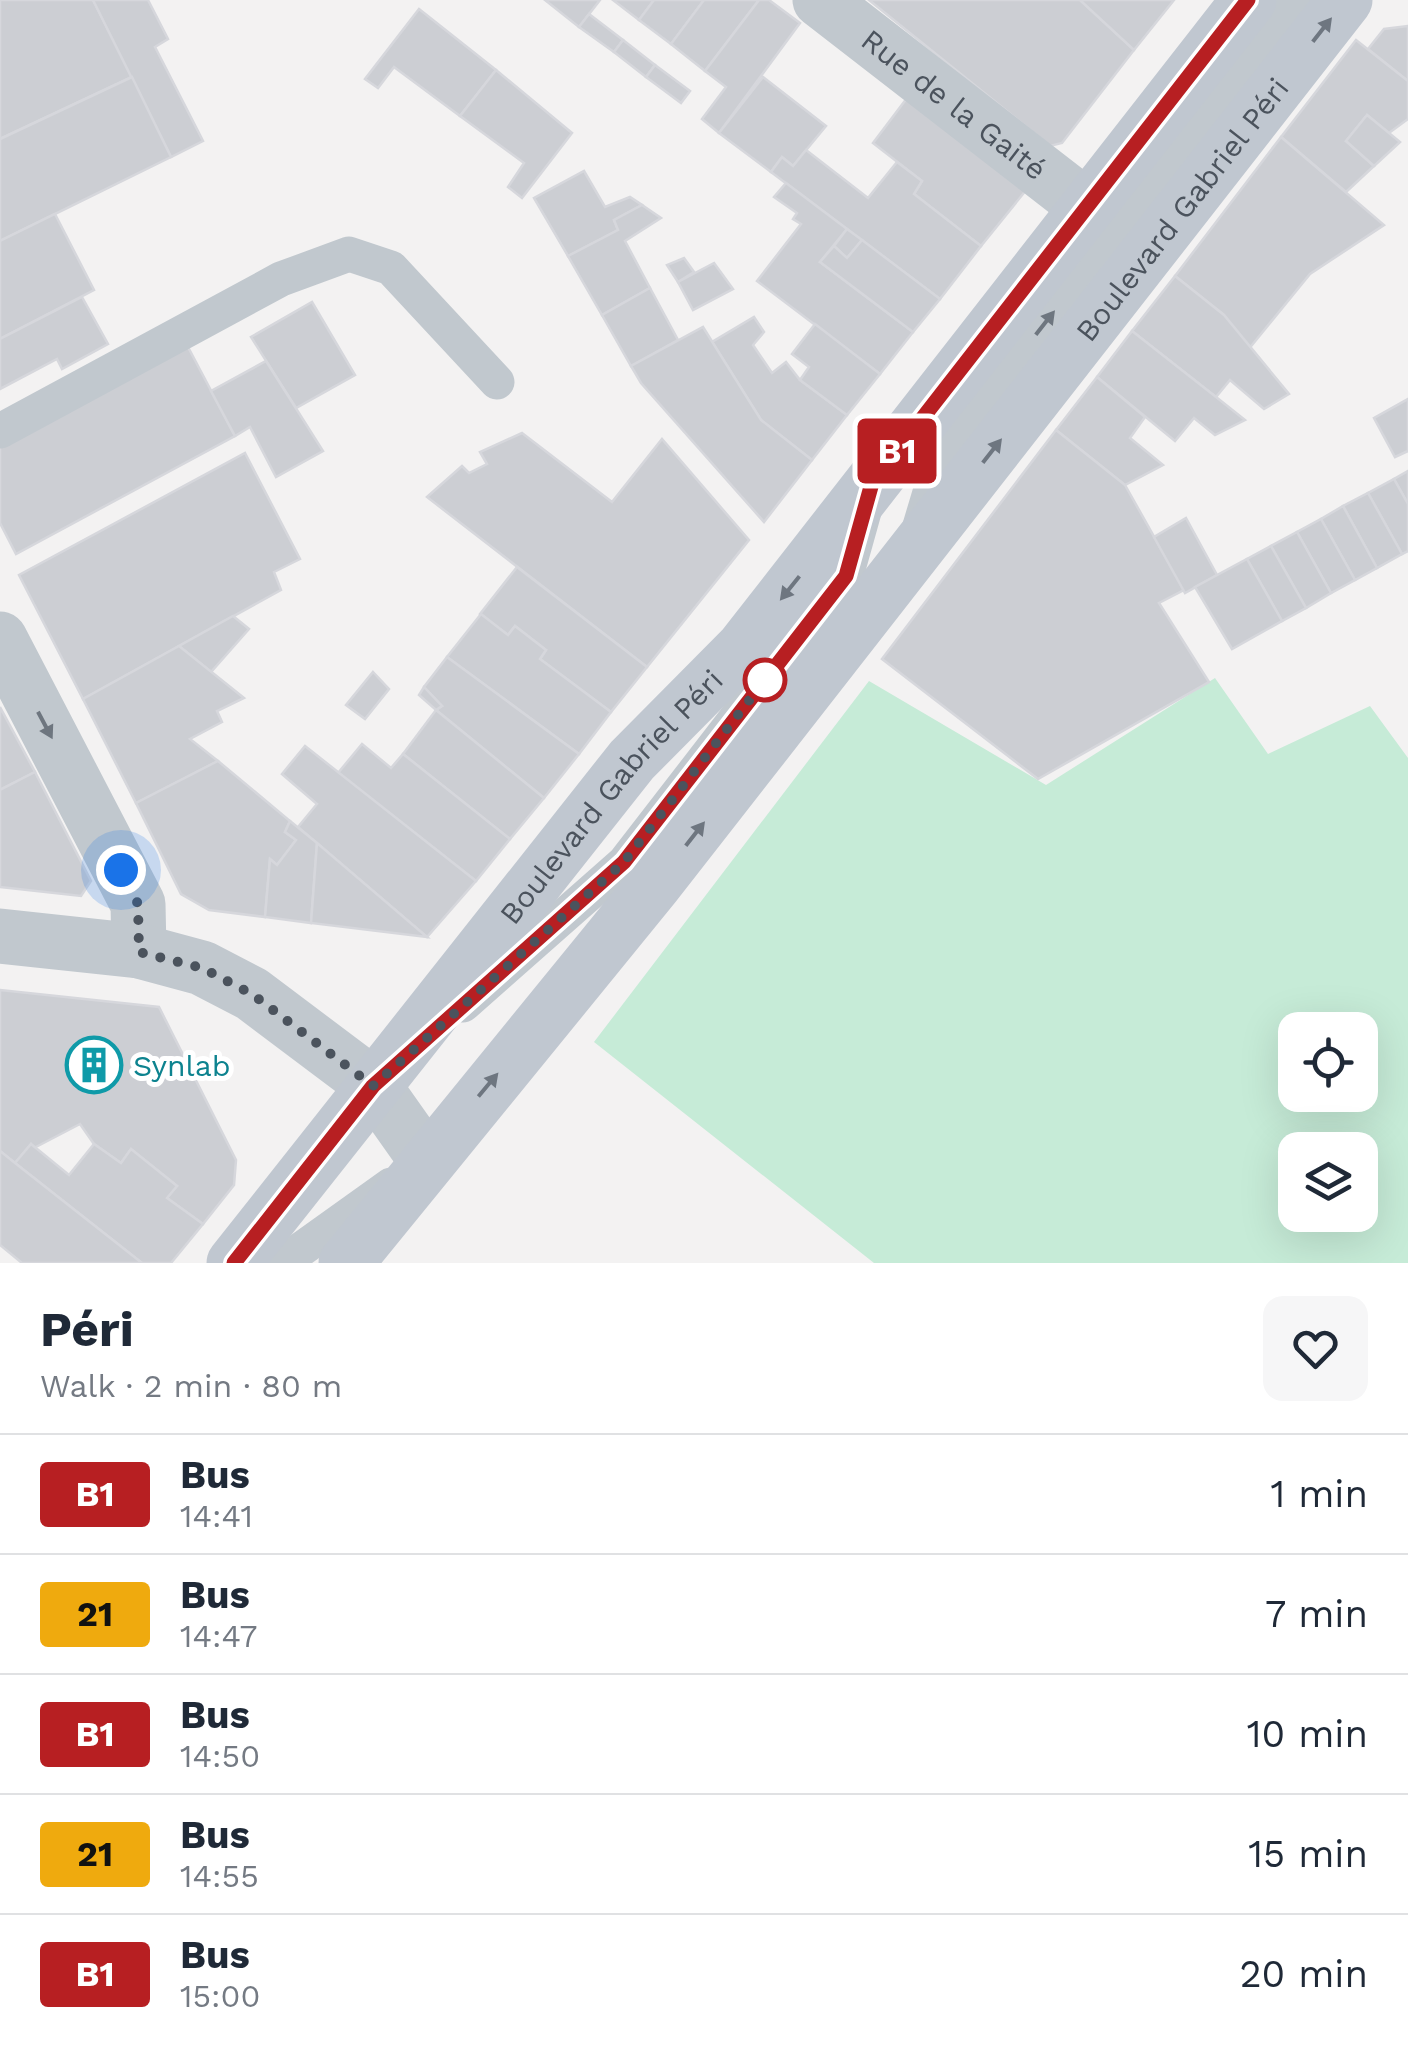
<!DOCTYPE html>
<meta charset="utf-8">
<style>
:root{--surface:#fff;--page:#f6f6f7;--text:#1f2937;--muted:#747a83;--line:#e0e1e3}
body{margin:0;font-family:"Work Sans",sans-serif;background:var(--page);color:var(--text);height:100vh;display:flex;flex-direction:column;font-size:38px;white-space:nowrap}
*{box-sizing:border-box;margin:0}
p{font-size:32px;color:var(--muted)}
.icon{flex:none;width:55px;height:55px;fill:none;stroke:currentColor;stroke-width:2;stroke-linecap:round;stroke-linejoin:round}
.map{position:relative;height:1263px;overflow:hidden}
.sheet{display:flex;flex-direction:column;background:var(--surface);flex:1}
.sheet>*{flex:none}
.badge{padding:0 20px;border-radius:8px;font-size:35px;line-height:65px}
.buttons{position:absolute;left:1278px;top:1012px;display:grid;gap:20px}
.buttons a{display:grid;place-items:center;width:100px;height:100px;border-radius:20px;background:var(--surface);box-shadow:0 10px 40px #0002;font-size:50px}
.you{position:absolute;width:50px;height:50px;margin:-25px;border:8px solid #fff;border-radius:50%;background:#1a73e8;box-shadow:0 0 0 15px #1a73e833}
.map>.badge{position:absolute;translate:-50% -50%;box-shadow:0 0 0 5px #fff}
.round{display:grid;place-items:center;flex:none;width:105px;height:105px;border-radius:20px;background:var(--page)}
.headline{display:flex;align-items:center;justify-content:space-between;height:170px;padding:0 40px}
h1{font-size:48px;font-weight:700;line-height:75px}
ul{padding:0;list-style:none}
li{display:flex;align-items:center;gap:30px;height:120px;padding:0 40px;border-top:2px solid var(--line)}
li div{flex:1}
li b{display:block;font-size:38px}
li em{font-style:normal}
li .badge{min-width:110px;font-weight:700;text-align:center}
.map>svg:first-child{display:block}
</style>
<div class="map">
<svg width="1408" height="1263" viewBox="0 0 1408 1263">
<rect width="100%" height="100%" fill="#f3f2f2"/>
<path fill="#c6ebd7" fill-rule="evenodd" d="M1215,678L1268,754L1370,706L1408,758V1263H874L594,1042L869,681L1046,785ZM1295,1030H1360V1095H1295ZM1295,1150H1360V1215H1295Z"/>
<g fill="#ccced3" stroke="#d6d7dc" stroke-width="2.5">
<path d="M0,0H93L132,77L0,139Z"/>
<path d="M93,0H148L168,39L155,47L203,141L171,157Z"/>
<path d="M545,0H600L579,27Z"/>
<path d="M613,0H654L639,20Z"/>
<path d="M654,0H704L671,44L639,20Z"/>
<path d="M704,0H759L705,71L671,44Z"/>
<path d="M759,0H769L800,23L719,133L702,119L726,87L705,71Z"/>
<path d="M869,0H1080L1134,50L1062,143L1050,146Z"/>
<path d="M1080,0H1174L1134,50Z"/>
<path d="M419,9L496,70L460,116L394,67L378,88L365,79Z"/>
<path d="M589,14L623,40L614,52L579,27Z"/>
<path d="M1408,26V81L1368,49L1384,29Z"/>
<path d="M623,40L655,65L646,77L614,52Z"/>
<path d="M1356,40L1408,81V119L1389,133L1367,115L1346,141L1374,166L1346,192L1281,137Z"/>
<path d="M655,65L690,91L681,103L646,77Z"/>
<path d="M496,70L572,133L522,198L508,187L524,163L460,116Z"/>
<path d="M132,77L171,157L0,241V139Z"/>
<path d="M763,77L826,126L793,166L782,157L771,172L719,133Z"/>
<path d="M907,98L1027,189L981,246L914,194L922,181L873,143Z"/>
<path d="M1367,115L1400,142L1374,166L1346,141Z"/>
<path d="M1281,137L1384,225L1310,274L1248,350L1224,315L1175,276Z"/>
<path d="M806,150L868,198L897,162L922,181L914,194L981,246L940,299L771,172L782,157L793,166Z"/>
<path d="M584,171L605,207L630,197L642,205L614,220L618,230L568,256L534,198Z"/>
<path d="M786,183L847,229L820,262L913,332L880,374L757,281L801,224L793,219L797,213L774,197Z"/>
<path d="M642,205L661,218L625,241L650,288L602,315L568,256L618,230L614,220Z"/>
<path d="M55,214L94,290L0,339V241Z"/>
<path d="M847,229L862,240L847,258L834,246Z"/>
<path d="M862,240L940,299L913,332L820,262L834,246L847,258Z"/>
<path d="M684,258L694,272L678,282L667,265Z"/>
<path d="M714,263L733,289L693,310L678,282Z"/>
<path d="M1175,276L1224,315L1289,394L1264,409L1230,380L1216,397L1132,331Z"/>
<path d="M650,288L678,340L631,366L602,315Z"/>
<path d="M82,297L108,344L62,369L57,359L0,389V339Z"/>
<path d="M312,302L355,375L296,408L251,337Z"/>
<path d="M754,317L764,332L753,345L772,373L786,362L800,380L847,415L812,460L761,420L712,342Z"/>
<path d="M815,324L880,374L847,415L800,380L809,367L792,354Z"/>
<path d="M703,327L761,420L812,460L764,522L641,383L631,366Z"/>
<path d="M1132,331L1216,397L1245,420L1215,435L1194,418L1175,441L1097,377Z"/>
<path d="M188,347L235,436L16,554L0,523V447Z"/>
<path d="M266,361L323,451L276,477L250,427L235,436L211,391Z"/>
<path d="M1097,377L1145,417L1130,438L1163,465L1125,485L1056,430Z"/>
<path d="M1408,399V451L1395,457L1374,418Z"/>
<path d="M1056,430L1125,485L1184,590L1159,603L1209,682L1038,779L882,659Z"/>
<path d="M522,433L612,502L662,439L749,540L647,667L427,497L462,466L469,473L487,464L480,452Z"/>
<path d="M245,453L300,559L274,572L281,590L83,699L19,575Z"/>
<path d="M1408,471V504L1394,479Z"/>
<path d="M1394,479L1408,504V551L1402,554L1368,493Z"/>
<path d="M1368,493L1402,554L1377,568L1343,506Z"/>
<path d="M1343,506L1377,568L1355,580L1321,519Z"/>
<path d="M1186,518L1217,575L1185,593L1154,537Z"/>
<path d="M1321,519L1355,580L1331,593L1297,532Z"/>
<path d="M1297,532L1331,593L1306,608L1271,546Z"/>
<path d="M1271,546L1306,608L1282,621L1247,559Z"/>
<path d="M1247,559L1282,621L1232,649L1195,587Z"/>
<path d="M517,567L647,667L611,712L540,659L546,650L515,626L508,635L480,614Z"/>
<path d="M481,614L508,635L515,626L546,650L540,659L611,712L579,754L447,657Z"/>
<path d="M233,616L249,629L211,672L179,646Z"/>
<path d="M179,646L244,698L217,711L222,722L190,739L218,761L136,803L83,699Z"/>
<path d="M447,657L579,754L544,798L436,710L442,706L424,687Z"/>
<path d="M373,672L389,689L365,719L346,705Z"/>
<path d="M424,687L442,706L436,710L419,695Z"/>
<path d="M0,707L35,772L0,790Z"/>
<path d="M436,710L544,798L510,839L403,754Z"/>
<path d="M362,744L391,768L403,754L510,839L476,881L338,773Z"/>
<path d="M305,746L476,881L427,937L298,827L317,804L282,774Z"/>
<path d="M218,761L290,821L285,832L296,840L277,865L270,859L265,917L209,910L181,894L136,803Z"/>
<path d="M35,772L91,881L81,896L0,887V790Z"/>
<path d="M290,821L317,843L311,923L265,917L270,859L277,865L296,840L285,832Z"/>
<path d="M317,843L427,937L311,923Z"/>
<path d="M0,990L159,1007L236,1160L234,1185L203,1224L167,1198L177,1186L131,1149L121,1163L94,1144L80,1124L34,1148L31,1144L15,1163L0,1151Z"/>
<path d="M31,1144L69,1175L94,1144L121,1163L131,1149L177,1186L167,1198L203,1224L171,1263H142L15,1163Z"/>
<path d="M0,1151L15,1163L142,1263H22L0,1245Z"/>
</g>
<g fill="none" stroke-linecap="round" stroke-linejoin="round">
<g stroke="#c1c8ce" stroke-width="35">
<path d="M0,431L281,279L349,254L391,268L497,382"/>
<path d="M920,526L940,459L1296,0"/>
<path d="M463,1005L625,862L846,576L865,508"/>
<path d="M282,1263L391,1185"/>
</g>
<g stroke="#c1c8ce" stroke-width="55">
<path id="s1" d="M820,0L1087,207"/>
<path d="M0,639L138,904L139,951"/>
<path d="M0,936L139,951L202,968L252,994L373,1085L426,1160"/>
</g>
<g stroke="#c0c7d0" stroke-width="55">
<path id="s2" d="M234,1263L632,760L744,647L1249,0"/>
<path id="s3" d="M346,1263L654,885L1345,0"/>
</g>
</g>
<defs><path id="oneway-solid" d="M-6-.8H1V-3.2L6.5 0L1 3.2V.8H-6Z" transform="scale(2.5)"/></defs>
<g fill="#6e7680">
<use href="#oneway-solid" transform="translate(1322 30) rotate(-52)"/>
<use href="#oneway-solid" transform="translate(992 451) rotate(-52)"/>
<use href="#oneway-solid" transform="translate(790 588) rotate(129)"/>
<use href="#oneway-solid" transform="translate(695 834) rotate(-52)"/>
<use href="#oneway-solid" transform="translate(488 1085) rotate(-50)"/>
</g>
<g fill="#6e767f">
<use href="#oneway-solid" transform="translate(1045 323) rotate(-52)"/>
<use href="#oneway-solid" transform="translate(45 725) rotate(62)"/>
</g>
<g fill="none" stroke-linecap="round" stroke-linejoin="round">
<g stroke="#fff" stroke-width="22">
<path id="line" d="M234,1263L373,1086L624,862L846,576L872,483L1248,0"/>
</g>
<use href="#line" stroke="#b71f22" stroke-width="15"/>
<path stroke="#4b535d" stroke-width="10" stroke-dasharray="0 18" d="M121,870L138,904L139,952L202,968L252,994L373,1086L624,862L765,680"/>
</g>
<defs>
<g id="building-ring" transform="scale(2.875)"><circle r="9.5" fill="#fff" stroke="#0f9aa8" stroke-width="1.5"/><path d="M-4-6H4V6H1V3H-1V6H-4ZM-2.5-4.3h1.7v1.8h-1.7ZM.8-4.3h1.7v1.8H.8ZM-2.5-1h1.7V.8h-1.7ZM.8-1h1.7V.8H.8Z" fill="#0f9aa8"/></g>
</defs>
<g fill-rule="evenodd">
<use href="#building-ring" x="94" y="1065"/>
</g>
<circle fill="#fff" stroke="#b71f22" stroke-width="5" cx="765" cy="680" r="20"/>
<g text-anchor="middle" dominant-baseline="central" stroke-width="10" stroke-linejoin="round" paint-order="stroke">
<g font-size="30" fill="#4b535d" stroke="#fff">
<text stroke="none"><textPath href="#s1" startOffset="170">Rue de la Gaité</textPath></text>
<text stroke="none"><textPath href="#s3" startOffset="1345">Boulevard Gabriel Péri</textPath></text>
<text stroke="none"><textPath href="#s2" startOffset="600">Boulevard Gabriel Péri</textPath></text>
</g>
<g font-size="30" fill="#0d838f" stroke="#fff" text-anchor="start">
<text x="133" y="1065">Synlab</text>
</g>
</g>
</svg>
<div class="buttons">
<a><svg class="icon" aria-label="locate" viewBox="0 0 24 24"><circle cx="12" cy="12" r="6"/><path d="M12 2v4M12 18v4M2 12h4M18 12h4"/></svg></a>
<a><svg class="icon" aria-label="layers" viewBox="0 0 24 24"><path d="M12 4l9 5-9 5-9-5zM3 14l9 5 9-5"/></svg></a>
</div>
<div class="you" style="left:121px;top:870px"></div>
<b class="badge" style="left:897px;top:451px;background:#b71f22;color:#fff">B1</b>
</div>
<section class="sheet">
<div class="headline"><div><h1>Péri</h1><p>Walk · 2 min · 80 m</p></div><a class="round"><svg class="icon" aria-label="heart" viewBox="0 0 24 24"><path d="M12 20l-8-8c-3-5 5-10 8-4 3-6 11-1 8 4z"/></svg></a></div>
<ul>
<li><span class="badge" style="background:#b71f22;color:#fff">B1</span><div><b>Bus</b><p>14:41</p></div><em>1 min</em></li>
<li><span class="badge" style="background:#efaa0e;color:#111">21</span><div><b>Bus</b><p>14:47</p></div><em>7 min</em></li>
<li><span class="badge" style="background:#b71f22;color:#fff">B1</span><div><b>Bus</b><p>14:50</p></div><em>10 min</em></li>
<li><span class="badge" style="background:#efaa0e;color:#111">21</span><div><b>Bus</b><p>14:55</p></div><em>15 min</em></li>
<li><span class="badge" style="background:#b71f22;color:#fff">B1</span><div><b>Bus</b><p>15:00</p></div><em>20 min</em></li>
</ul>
</section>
